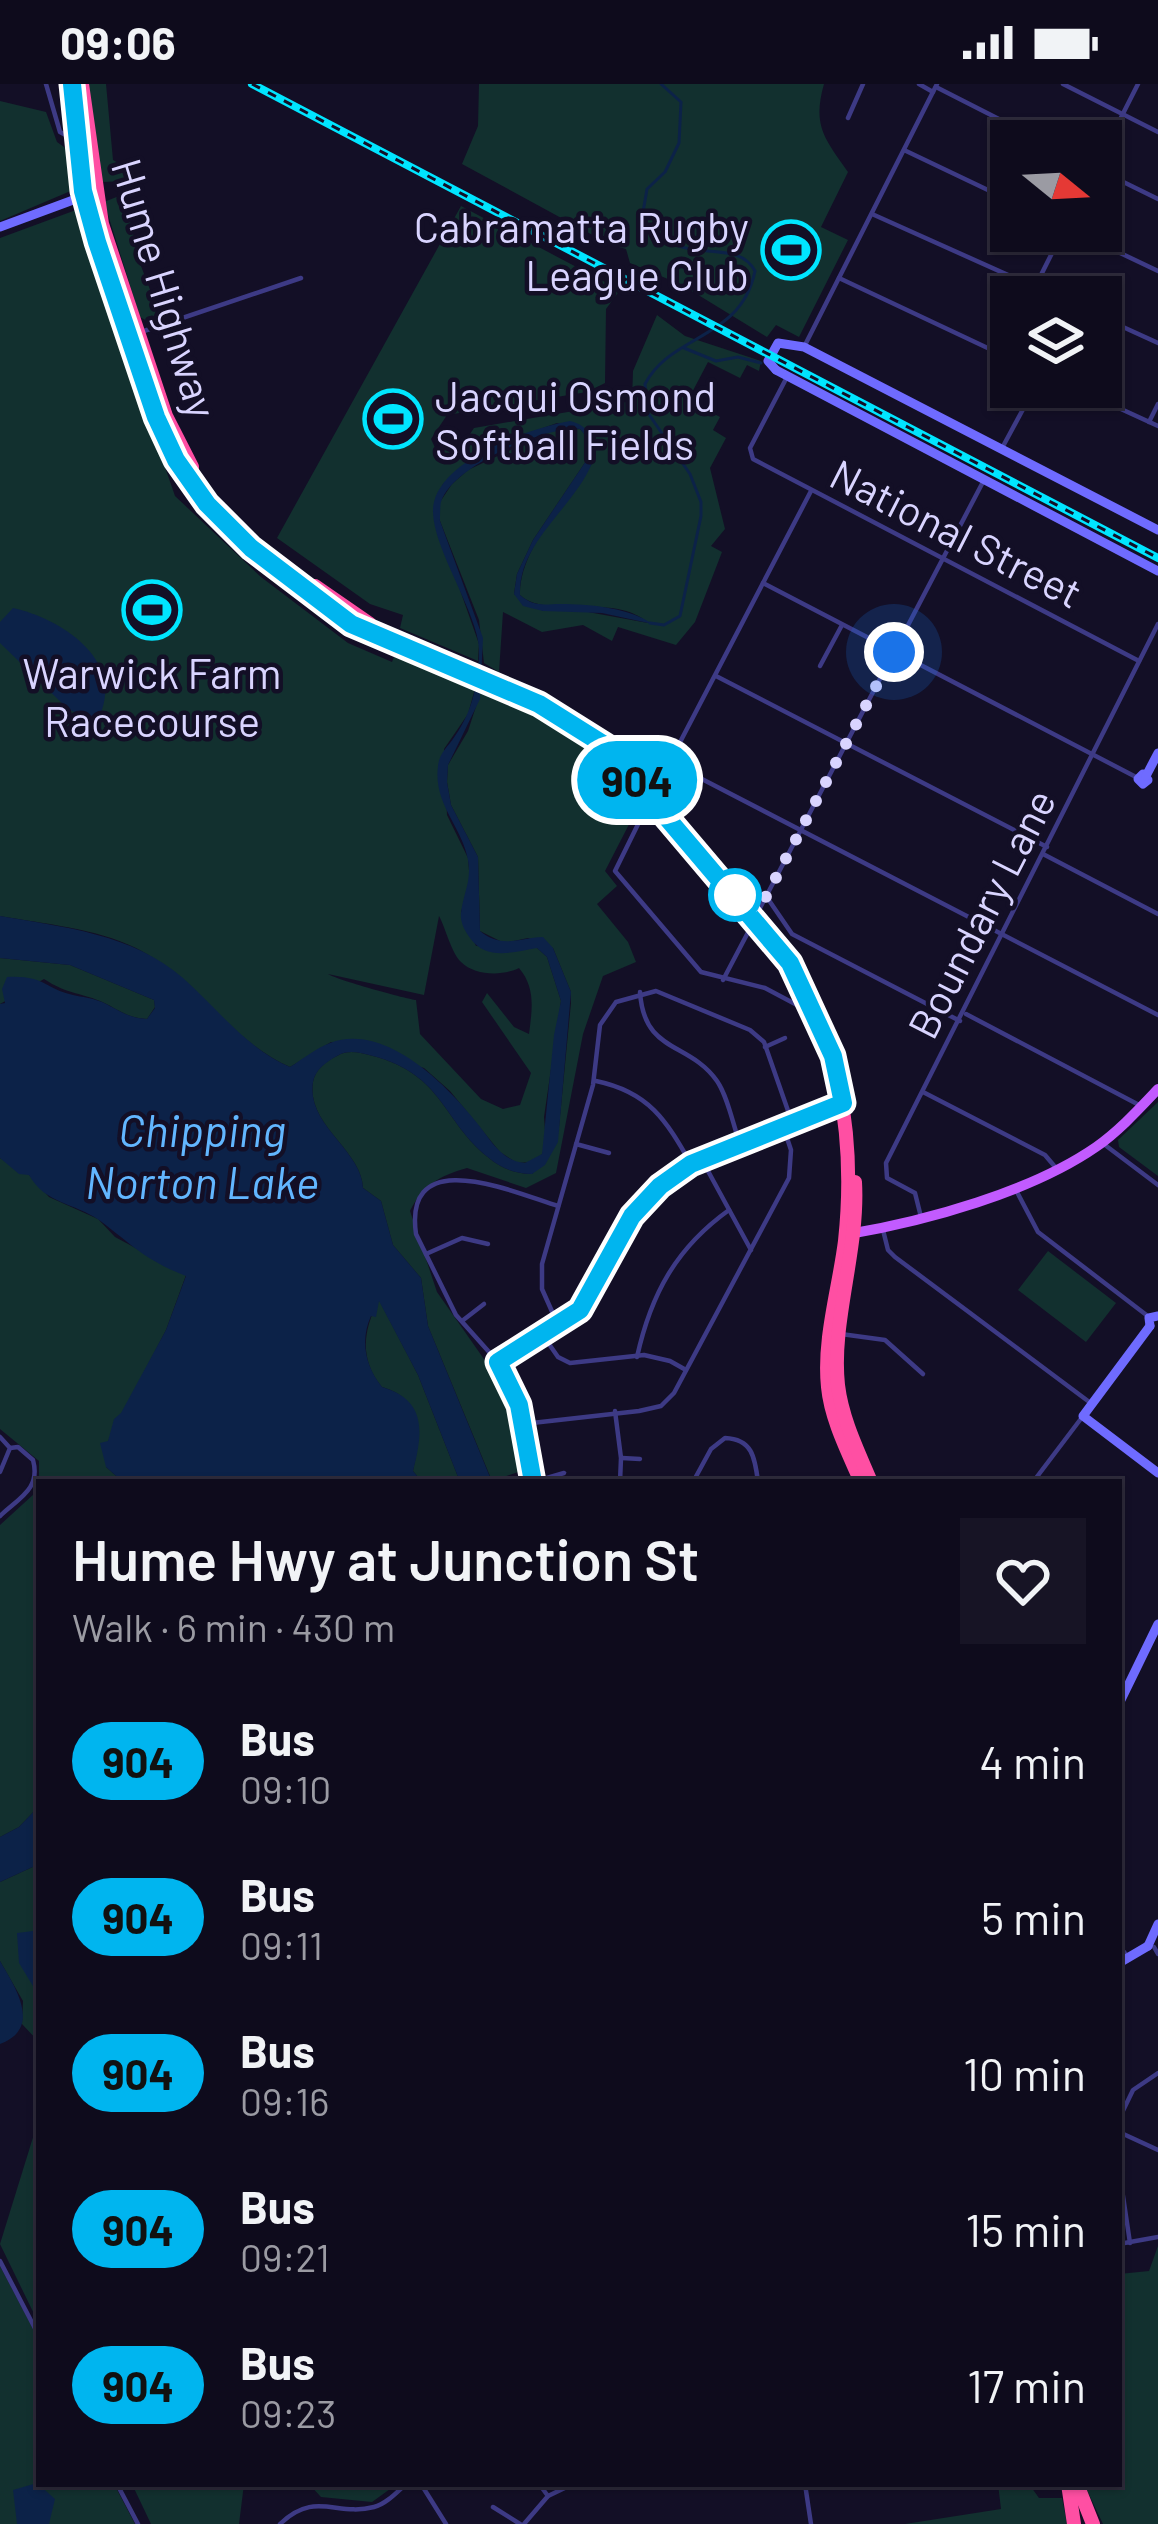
<!DOCTYPE html>
<meta charset="utf-8">
<style>
:root{--surface:#0e0b1c;--page:#171425;--text:#f1f3f6;--muted:#9b9ba3;--line:#2e2b3b}
body{margin:0;font-family:Barlow,sans-serif;background:var(--page);color:var(--text);height:100vh;display:flex;flex-direction:column;font-size:45px;white-space:nowrap}
*{box-sizing:border-box;margin:0}
p{font-size:39px;color:var(--muted)}
.icon{flex:none;width:66px;height:66px;fill:none;stroke:currentColor;stroke-width:2;stroke-linecap:round;stroke-linejoin:round}
.map{position:relative;flex:1;overflow:hidden}
.drawer{position:absolute;left:36px;top:1395px;width:1086px;height:1008px;display:flex;flex-direction:column;background:var(--surface);border-radius:0px;box-shadow:0 3px 9px #0004,0 0 0 3px var(--line)}
.drawer>*{flex:none}
.badge{padding:0 24px;border-radius:39px;font-size:42px;line-height:78px}
.needle{width:78px;rotate:108deg}
.controls{position:absolute;left:990px;top:36px;display:grid;gap:24px}
.controls a{display:grid;place-items:center;width:132px;height:132px;border-radius:0px;background:var(--surface);box-shadow:0 3px 9px #0004,0 0 0 3px var(--line);font-size:60px}
.you{position:absolute;width:60px;height:60px;margin:-30px;border:9px solid #fff;border-radius:50%;background:#1a73e8;box-shadow:0 0 0 18px #1a73e833}
.map>.badge{position:absolute;translate:-50% -50%;box-shadow:0 0 0 6px #fff}
.round{display:grid;place-items:center;flex:none;width:126px;height:126px;border-radius:0px;background:var(--page)}
.summary{display:flex;align-items:center;justify-content:space-between;height:204px;padding:0 36px}
h1{font-size:57px;font-weight:600;line-height:90px}
ul{padding:0;list-style:none}
li{display:flex;align-items:center;gap:36px;height:156px;padding:0 36px}
li div{flex:1}
li b{display:block;font-size:45px}
li em{font-style:normal}
li .badge{min-width:132px;font-weight:700;text-align:center}
.status{display:flex;justify-content:space-between;align-items:center;height:84px;padding:0 60px;background:var(--surface);direction:ltr}
.status svg{height:33px;fill:currentColor}
.map>svg:first-child{display:block}
</style>
<div class="status"><b>09:06</b><svg viewBox="0 0 49 12"><path d="M0 12V9h3v3zM5 12V6h3v6zM10 12V3h3v9zM15 12V0h3v12zM26 1h20v11H26zM47 4h2v5h-2z"/></svg></div>
<div class="map">
<svg width="1158" height="2440" viewBox="0 0 1158 2440">
<rect width="100%" height="100%" fill="#130f26"/>
<g fill="#12302f" fill-rule="evenodd">
<path d="M87,0H106L113,76L130,86L124,97L103,98L99,91Z"/>
<path d="M479,0H824C812,42 825,55 848,88L821,143L848,156L799,253L776,241L767,253L682,201L630,179L626,165L609,160L462,80L478,42Z"/>
<path d="M0,17L46,28L57,58L71,68L75,101L73,106L0,137Z"/>
<path d="M119,112L120,118L125,117L141,182L160,232L147,237L140,233L104,118Z"/>
<path d="M461,122L620,206L606,225L605,299L587,308L447,331L431,355L436,366L460,365L474,344L632,317L633,287L657,231L685,252L761,277L759,287L747,281L740,294L708,278L688,316L720,333L713,346L726,354L710,384L725,445L711,462L722,468L695,538L676,561L618,543L612,557L583,541L542,548L503,528L499,588L484,579L479,536L440,437V418L452,400L468,386L551,347L580,345L588,354V374L533,456L517,490L514,510L543,527L577,526L648,539C615,508 547,536 520,511C519,463 570,414 595,375L590,347L557,339L493,362L443,400L434,432L479,560L478,577L400,544L403,531L370,520L277,454Z"/>
<path d="M76,126L175,412L261,493L348,559L392,578L394,573L476,601L468,630L444,665L447,731L468,774L470,798L461,828L476,862L537,864L547,873L561,917L544,1033L546,1059L542,1070L533,1078L517,1079L500,1068L450,1007L424,984L331,958L290,983C230,957 194,893 136,864C95,844 44,840 0,832V154ZM439,832C446,845 451,868 461,878C475,892 503,892 519,884C536,904 532,926 529,950L514,943L487,909L482,918L531,989L520,1021L503,1025L481,1015L420,950L416,916C410,916 334,895 328,890L424,911Z"/>
<path d="M482,604L550,634L543,635L610,680L640,719L605,787L617,802L597,820L628,858L636,878L603,892L583,950L556,1089L526,1104L467,1084C439,1092 423,1101 410,1127L437,1208L500,1298L513,1336L521,1387L492,1397L428,1242L421,1194L393,1161L381,1117L363,1104C362,1066 306,1041 313,998C315,986 326,977 337,972C349,965 360,969 373,972C444,991 442,1037 489,1074C502,1085 516,1090 532,1090L559,1043L571,919V908L553,864L528,854L504,859L480,847L478,773L451,721L447,698L448,681L468,647Z"/>
<path d="M0,874L70,881L154,916L155,923L147,935C127,934 118,925 100,917C78,908 67,910 44,895L0,920Z"/>
<path d="M1158,1018V1092L1119,1063L1118,1056Z"/>
<path d="M0,1074L29,1091L49,1113L98,1135L115,1153L186,1191L166,1246L108,1357L106,1383L123,1398H39V1377L0,1345Z"/>
<path d="M1048,1167L1116,1219L1086,1258L1018,1206Z"/>
<path d="M379,1216L418,1291L460,1398H422L413,1387C422,1351 424,1315 382,1303C359,1275 363,1246 379,1216Z"/>
<path d="M39,1399V1722L19,1743L0,1753V1441L34,1410Z"/>
<path d="M39,1780V1958L22,1940L23,1917L0,1877V1798Z"/>
<path d="M39,2034V2240L0,2160Z"/>
<path d="M1158,2162V2440H1103L1084,2400H1119V2190L1149,2187Z"/>
<path d="M0,2182L39,2256V2400H114L135,2440H0Z"/>
<path d="M132,2400H244L239,2440H151Z"/>
<path d="M309,2400H397L372,2418L321,2413Z"/>
<path d="M998,2400H1029L1039,2414H1062L1067,2440H905L1001,2425Z"/>
</g>
<g fill="#0c2248">
<path d="M570,337C590,342 601,359 592,379C574,424 518,458 520,511C536,525 547,519 566,520C596,521 628,524 653,540L602,529L543,527L523,522L514,510L517,490L533,456L588,374V355L580,345C546,342 452,382 441,418C440,420 440,435 440,437L483,554L480,615L448,681L447,698L451,721L478,773L480,847C502,865 518,854 543,853L553,864L571,908L558,1058L545,1081L532,1090C516,1090 502,1085 489,1074C442,1037 444,991 373,972C360,969 349,965 337,972C326,978 315,986 313,998C306,1041 362,1066 363,1104L381,1117L393,1161L421,1194L428,1242L492,1398H460L418,1291L379,1217L376,1233L371,1232C360,1256 365,1282 382,1303C427,1316 423,1349 413,1387L422,1398H123L106,1383L100,1359L108,1357L114,1335L121,1329L166,1246L186,1192C143,1175 134,1162 99,1136C75,1119 45,1120 29,1091L19,1090L0,1074V920L5,919L2,905L7,893C45,891 45,905 73,911C82,913 92,914 102,918C119,926 127,934 147,935L155,924L154,916L70,881L0,874V832C63,843 133,850 183,894C218,925 246,964 290,983C303,975 316,964 330,959C385,938 447,1001 477,1039C491,1056 501,1077 525,1079L542,1070L554,951L561,917L547,873L537,864C514,868 486,877 470,854C465,847 460,839 461,829C463,810 472,797 468,776C462,742 433,720 438,682C439,669 448,663 455,652C473,627 479,596 479,565C478,527 425,454 434,418C445,374 530,344 570,337Z"/>
<path d="M13,524C59,534 124,574 100,631L90,635L68,625L0,559V538Z"/>
<path d="M39,1722V1780L0,1798V1753L19,1743Z"/>
<path d="M33,1847L39,1854V1912L19,1879L17,1849Z"/>
<path d="M0,1877C15,1903 43,1944 0,1960Z"/>
<path d="M37,2399L55,2415L49,2440H17L13,2406Z"/>
</g>
<g fill="none" stroke-linecap="round" stroke-linejoin="round">
<g stroke="#0c2248" stroke-width="3">
<path d="M684,264L716,277L738,273L761,279"/>
<path d="M650,539L664,541L680,532L701,432V418L690,390L648,329L645,300C672,249 741,256 755,187C735,150 680,188 642,134L647,105L665,88L679,59L681,18L661,0"/>
</g>
<g stroke="#3d3a85" stroke-width="4.5">
<path d="M46,0L60,48L73,55"/>
<path d="M919,0L933,8"/>
<path d="M1063,0L1158,48"/>
<path d="M936,3L1042,57"/>
<path d="M848,34L863,0"/>
<path d="M904,66L1011,117"/>
<path d="M1101,73L1138,0"/>
<path d="M1101,87L1158,115"/>
<path d="M872,130L1057,213"/>
<path d="M1074,147L1158,187"/>
<path d="M839,194L1011,275"/>
<path d="M1036,201L1063,147"/>
<path d="M1101,233L1158,259"/>
<path d="M141,248L301,194"/>
<path d="M804,263L937,0"/>
<path d="M787,293L750,364L753,375L1139,577"/>
<path d="M1073,303L1158,342"/>
<path d="M1149,338L1158,320"/>
<path d="M1001,366L1035,303"/>
<path d="M763,499L1136,693"/>
<path d="M820,582L842,541"/>
<path d="M716,592L1047,763"/>
<path d="M669,678L1158,931"/>
<path d="M653,710L811,407"/>
<path d="M648,720L615,787L701,888L765,904L797,921L812,924"/>
<path d="M1043,770L1158,830"/>
<path d="M766,812L792,850L960,937"/>
<path d="M759,826L984,396"/>
<path d="M723,896L754,837"/>
<path d="M640,908C644,970 689,957 717,997C728,1013 733,1041 740,1060"/>
<path d="M966,930L1141,1022"/>
<path d="M765,963L785,954"/>
<path d="M596,997C649,1008 666,1036 691,1080"/>
<path d="M923,1008L1045,1071L1056,1084"/>
<path d="M793,1041L801,1042L839,1029"/>
<path d="M576,1060L609,1069"/>
<path d="M1105,1061L1158,1101"/>
<path d="M702,1076L751,1166"/>
<path d="M1017,1108L1038,1148L1149,1233"/>
<path d="M921,1133L915,1109L887,1094L886,1079L1158,540"/>
<path d="M883,1146L888,1166L895,1173L1092,1320"/>
<path d="M426,1170L462,1154L488,1160"/>
<path d="M462,1237L484,1220"/>
<path d="M558,1241L542,1205V1180L593,1001L600,941L616,918L656,907L750,946L764,958L793,1041"/>
<path d="M542,1250L558,1273L570,1279L644,1271L670,1277L686,1286"/>
<path d="M841,1250L885,1256L923,1290"/>
<path d="M637,1273C651,1210 676,1164 729,1126"/>
<path d="M498,1278L580,1225L632,1132L660,1102L691,1080L839,1020"/>
<path d="M615,1327L621,1374L620,1398"/>
<path d="M523,1340L639,1327L661,1322L674,1309L789,1094L791,1066L784,1045"/>
<path d="M0,1353L10,1364L0,1388"/>
<path d="M622,1374L640,1375"/>
<path d="M533,1398L513,1305L498,1278L456,1231L416,1150C403,1058 515,1109 558,1122"/>
<path d="M533,1398L564,1389"/>
<path d="M693,1398L711,1365L725,1354C752,1355 755,1373 758,1398"/>
<path d="M1033,1398L1083,1332"/>
<path d="M0,1432C19,1414 41,1405 33,1376L18,1363L10,1364"/>
<path d="M1119,1862L1128,1873"/>
<path d="M1154,1863L1158,1870"/>
<path d="M1119,2035L1133,2006L1158,1989"/>
<path d="M1119,2048L1158,2066"/>
<path d="M1119,2085L1130,2159"/>
<path d="M1119,2160L1158,2153"/>
<path d="M0,2177L39,2252"/>
<path d="M117,2400L138,2440"/>
<path d="M421,2400L446,2440"/>
<path d="M539,2400L548,2412"/>
<path d="M805,2400L811,2440"/>
<path d="M493,2423L520,2440"/>
<path d="M280,2440C315,2406 336,2433 374,2423C386,2420 397,2408 406,2400"/>
<path d="M524,2440L548,2412L573,2400"/>
</g>
<g stroke="#6f6bff" stroke-width="9">
<path d="M0,143L84,112"/>
<path d="M776,286L768,277L778,259L804,263L1158,446"/>
<path d="M776,286L1158,487"/>
<path d="M1143,690L1148,696L1143,700L1138,695Z"/>
<path d="M1146,692L1158,669"/>
<path d="M1150,1242L1083,1332L1158,1389"/>
<path d="M1150,1242L1149,1234L1158,1232"/>
<path d="M1119,1620L1158,1540"/>
<path d="M1148,1862L1158,1840"/>
<path d="M1119,1879L1148,1862"/>
</g>
<path stroke="#c25bff" stroke-width="10" d="M849,1150C926,1137 1031,1108 1096,1063C1119,1047 1139,1025 1158,1005"/>
<g stroke="#ff4fa3" stroke-width="14">
<path d="M72,0L84,112L97,159L162,347L207,420L251,464L351,540L539,620L606,662L777,861C840,945 856,1054 845,1157C839,1205 823,1255 828,1303C831,1335 848,1368 861,1398"/>
<path d="M82,0L102,140L166,332L192,383"/>
<path d="M315,502L370,540"/>
<path d="M855,1098C859,1166 831,1237 838,1301C842,1335 858,1367 871,1398"/>
<path d="M1068,2400L1074,2440"/>
<path d="M1077,2400L1093,2440"/>
</g>
<g stroke="#00e5ff" stroke-width="8">
<path id="rail" d="M252,0L1158,474"/>
</g>
<use href="#rail" stroke="#130f26" stroke-width="3" stroke-dasharray="9" stroke-linecap="butt"/>
</g>
<g fill="none" stroke-linecap="round" stroke-linejoin="round">
<g stroke="#fff" stroke-width="27">
<path id="line" d="M72,0L83,107L97,158L156,333L176,376L207,420L251,464L351,540L539,620L606,662L790,879L833,972L843,1019L691,1080L660,1102L632,1132L580,1226L498,1278L519,1321L533,1398"/>
</g>
<use href="#line" stroke="#00b5ef" stroke-width="18"/>
<path stroke="#d9d4ff" stroke-width="12" stroke-dasharray="0 21.6" d="M735,811L759,826L894,568"/>
</g>
<defs>
<g id="stadium-ring" transform="scale(3)"><circle r="9.5" fill="#130f26" stroke="#00e5ff" stroke-width="1.5"/><path d="M0-5a6.5 5 0 1 0 0 10a6.5 5 0 1 0 0-10ZM-3.5-1.8h7v3.6h-7Z" fill="#00e5ff"/></g>
</defs>
<g fill-rule="evenodd">
<use href="#stadium-ring" x="791" y="166"/>
<use href="#stadium-ring" x="393" y="335"/>
<use href="#stadium-ring" x="152" y="526"/>
</g>
<circle fill="#fff" stroke="#00b5ef" stroke-width="6" cx="735" cy="811" r="24"/>
<g text-anchor="middle" dominant-baseline="central" stroke-width="9" stroke-linejoin="round" paint-order="stroke">
<g font-size="42" fill="#d9d4ff" stroke="#130f26" text-anchor="end">
<text x="749" y="142">Cabramatta Rugby<tspan x="749" dy="48">League Club</tspan></text>
<text x="435" y="311" text-anchor="start">Jacqui Osmond<tspan x="435" dy="48">Softball Fields</tspan></text>
<text x="152" y="588" text-anchor="middle">Warwick Farm<tspan x="152" dy="48">Racecourse</tspan></text>
</g>
<g font-size="42" fill="#d9d4ff" stroke="#130f26">
<text transform="translate(166 204) rotate(73)">Hume Highway</text>
<text transform="translate(957 448) rotate(27)">National Street</text>
<text transform="translate(980 829) rotate(-63)">Boundary Lane</text>
</g>
<g font-size="45" font-style="italic" fill="#62b6ff" stroke="#130f26">
<text x="202" y="1045">Chipping<tspan x="202" dy="52">Norton Lake</tspan></text>
</g>
</g>
</svg>
<div class="controls">
<a><svg class="needle" viewBox="-14 -14 28 28"><path d="M0-13l5 13h-10z" fill="#e53935"/><path d="M0 13l5-13h-10z" fill="#9b9ba3"/></svg></a>
<a><svg class="icon" aria-label="layers" viewBox="0 0 24 24"><path d="M12 4l9 5-9 5-9-5zM3 14l9 5 9-5"/></svg></a>
</div>
<div class="you" style="left:894px;top:568px"></div>
<b class="badge" style="left:637px;top:696px;background:#00b5ef;color:#111">904</b>
<section class="drawer">
<div class="summary"><div><h1>Hume Hwy at Junction St</h1><p>Walk · 6 min · 430 m</p></div><a class="round"><svg class="icon" aria-label="heart" viewBox="0 0 24 24"><path d="M12 20l-8-8c-3-5 5-10 8-4 3-6 11-1 8 4z"/></svg></a></div>
<ul>
<li><span class="badge" style="background:#00b5ef;color:#111">904</span><div><b>Bus</b><p>09:10</p></div><em>4 min</em></li>
<li><span class="badge" style="background:#00b5ef;color:#111">904</span><div><b>Bus</b><p>09:11</p></div><em>5 min</em></li>
<li><span class="badge" style="background:#00b5ef;color:#111">904</span><div><b>Bus</b><p>09:16</p></div><em>10 min</em></li>
<li><span class="badge" style="background:#00b5ef;color:#111">904</span><div><b>Bus</b><p>09:21</p></div><em>15 min</em></li>
<li><span class="badge" style="background:#00b5ef;color:#111">904</span><div><b>Bus</b><p>09:23</p></div><em>17 min</em></li>
</ul>
</section>
</div>
